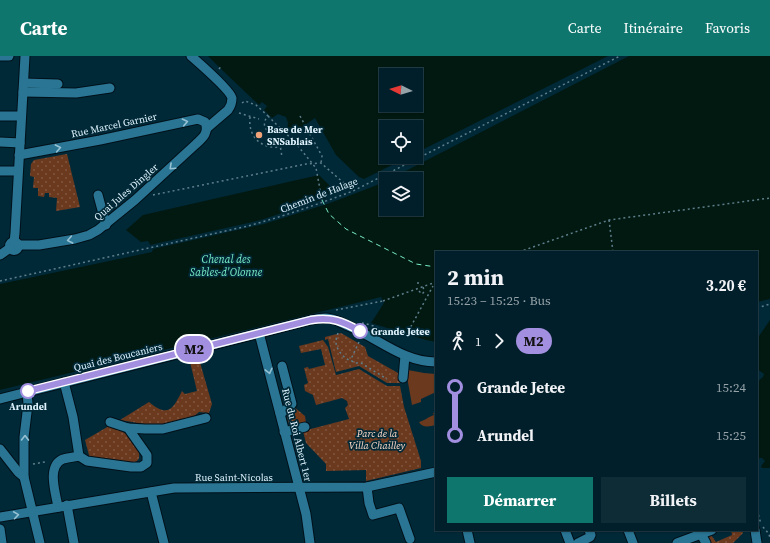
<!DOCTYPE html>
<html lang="fr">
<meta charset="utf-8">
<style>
:root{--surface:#001f2a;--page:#0e2c36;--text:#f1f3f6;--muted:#95a2a8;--line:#223d47;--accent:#0f766e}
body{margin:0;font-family:"Source Serif 4",serif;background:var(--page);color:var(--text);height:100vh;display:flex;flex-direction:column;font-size:15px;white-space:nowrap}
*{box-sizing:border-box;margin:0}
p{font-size:13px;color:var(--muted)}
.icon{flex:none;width:22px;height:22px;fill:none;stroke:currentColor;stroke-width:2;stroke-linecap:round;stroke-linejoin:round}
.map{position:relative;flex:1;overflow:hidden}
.sheet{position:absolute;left:435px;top:195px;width:323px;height:280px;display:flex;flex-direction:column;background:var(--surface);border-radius:0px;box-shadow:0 1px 3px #0004,0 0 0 1px var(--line)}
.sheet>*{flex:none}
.badge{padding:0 8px;border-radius:13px;font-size:14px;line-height:26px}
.needle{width:26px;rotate:275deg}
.controls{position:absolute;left:379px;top:12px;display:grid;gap:8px}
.controls a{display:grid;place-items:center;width:44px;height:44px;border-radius:0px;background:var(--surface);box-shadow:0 1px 3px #0004,0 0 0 1px var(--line);font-size:20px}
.map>.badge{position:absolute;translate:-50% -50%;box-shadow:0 0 0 2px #fff}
.legs{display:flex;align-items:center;gap:6px;height:44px;padding:0 12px;font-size:13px}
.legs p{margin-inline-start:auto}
.head{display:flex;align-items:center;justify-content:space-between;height:68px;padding:0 12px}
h1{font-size:22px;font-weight:700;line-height:30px}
.button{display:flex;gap:8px;margin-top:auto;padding:8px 12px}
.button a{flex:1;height:46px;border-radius:0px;background:var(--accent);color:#fff;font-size:16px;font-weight:700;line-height:46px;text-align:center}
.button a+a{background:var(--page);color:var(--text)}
ul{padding:0 12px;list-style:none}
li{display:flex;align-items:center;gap:14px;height:48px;font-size:15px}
li i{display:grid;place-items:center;width:6px;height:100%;margin:0 5px;background:currentColor}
li i::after{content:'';width:10px;height:10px;margin:-5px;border:3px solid;border-radius:50%;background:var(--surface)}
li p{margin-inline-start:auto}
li:first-child i{background:linear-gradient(#0000 50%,currentColor 0)}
li:last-child i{background:linear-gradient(currentColor 50%,#0000 0)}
header{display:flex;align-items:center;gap:24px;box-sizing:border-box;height:56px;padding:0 20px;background:var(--accent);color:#fff}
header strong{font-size:19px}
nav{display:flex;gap:22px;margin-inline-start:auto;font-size:14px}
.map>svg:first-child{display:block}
</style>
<header>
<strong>Carte</strong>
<nav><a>Carte</a><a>Itinéraire</a><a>Favoris</a></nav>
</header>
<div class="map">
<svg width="770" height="487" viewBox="0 0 770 487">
<defs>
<pattern id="grass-dots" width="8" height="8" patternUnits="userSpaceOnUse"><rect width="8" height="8" fill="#6b391e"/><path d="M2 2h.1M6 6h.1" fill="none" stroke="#805640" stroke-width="1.8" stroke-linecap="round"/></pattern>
<pattern id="forest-firs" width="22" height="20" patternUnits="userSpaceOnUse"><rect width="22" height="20" fill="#703817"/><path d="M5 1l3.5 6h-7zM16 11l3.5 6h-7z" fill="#84553a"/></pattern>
</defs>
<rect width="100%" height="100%" fill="#002938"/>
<g fill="url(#grass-dots)">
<path d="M67,98L80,151L56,155L57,142L49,141V137H45L44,141L38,140V132H33L34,121L30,120L31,108L34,104Z"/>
<path d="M341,277L365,291L368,300L398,317L400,327H387L359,310L336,316L328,283L325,284V281Z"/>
<path d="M323,284L328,291L336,319L359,313L387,330H400L404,351L421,405V412L366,425V414L326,415V408L306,387L303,375L349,363L345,352L348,349L347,345L342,342L316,349L313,339L305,335L304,329L308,327L304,312L308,311L309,313L325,309L321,293L301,297L299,290Z"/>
<path d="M199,303L212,348L209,357L199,356L192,362L156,370L120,364L149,346C168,362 173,353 182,335L185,338L197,335L190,306Z"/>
<path d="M109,370C114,372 119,373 123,376C131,380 141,392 139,402C138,405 135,406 132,408L90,403L85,384Z"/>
<path d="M731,474H742L743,477L733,487H710L708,483V480L711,479L716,486L732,479Z"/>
</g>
<path fill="url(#forest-firs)" d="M294,351L305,360L306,367L290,371L287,361Z"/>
<g fill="#6b391e">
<path d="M408,314L424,317L436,318V336L421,343V346L412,349L407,321Z"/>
<path d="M436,356V369C430,370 423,373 419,366C426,364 428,361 434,359L433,357Z"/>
</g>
<g fill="#011911" fill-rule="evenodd">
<path d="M208,0H608L416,97V71H386V101H408L364,123L359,121L336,99L315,62L297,75L294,70L287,73L288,67L286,61L278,58L272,62L264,54L267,50L262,46L259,49L220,12L222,9L220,12ZM386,19H416V49H386Z"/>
<path d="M629,0H770V243L757,246V196H436V286L426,284L371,267L384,247L381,241L0,334V228L152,196L153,193L148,185L141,186L126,174L143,159L319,119L336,136L327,139V142L330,147L372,131L386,125V153H416V123H390Z"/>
<path d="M770,264V412H762L761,410L765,405L762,402H760L757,404V326L763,321L764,318L757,313V283Z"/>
</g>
<path fill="#002938" d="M327,142L330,147L264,168L153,193L150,189L261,164Z"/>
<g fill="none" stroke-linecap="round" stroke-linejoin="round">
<path stroke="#7aeec5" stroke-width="1" stroke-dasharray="5 4" stroke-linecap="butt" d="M322,144L329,158L346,173L416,208L436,211"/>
<g stroke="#001019" stroke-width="11">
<g id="minor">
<path d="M0,0H9"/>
<path d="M191,0C199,7 230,34 232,42C232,46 231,50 228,54L207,72"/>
<path d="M24,27L58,28"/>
<path d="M23,36L76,37L110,32"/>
<path d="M0,60H21"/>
<path d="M0,86L20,87"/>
<path d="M0,115H18"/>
<path d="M98,139L106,169"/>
<circle cx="14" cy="190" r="4.5"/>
<path d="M14,186L15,177L25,0"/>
<path d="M18,189H39L75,183L89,179L98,174L135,144L196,88C204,81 209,76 205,66L198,63L100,84L19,99"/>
<path d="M0,199L10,192"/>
<path d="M259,277L306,458L310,487"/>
<path d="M403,322L405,300"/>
<path d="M64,326L73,361L79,400"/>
<path d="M27,336L28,348L24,381V421L40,487"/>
<path d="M0,343L311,264C316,263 321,262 326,262C333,262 340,266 346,269C377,281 402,306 436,306"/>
<path d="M280,357L283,356L292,348L282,310"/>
<path d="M128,372L145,373H163L206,362"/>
<path d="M284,376L305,371"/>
<path d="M0,393L18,416L24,421"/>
<path d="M79,400L87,405L131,411H141L147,407V399L128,372L110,366"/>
<path d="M367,431L369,447L373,459L399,452L410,483"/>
<path d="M151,436L164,487"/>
<path d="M67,449L74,487"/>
<path d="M58,451C56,438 46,410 63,403C67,402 74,401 79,400"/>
<path d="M0,461L174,432L367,431L436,416"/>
<path d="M0,473L2,487"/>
<path d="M467,474L470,487"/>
<path d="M565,474L570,487"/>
<path d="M628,474L633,487"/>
<path d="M755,474L757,487"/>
<path d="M701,478L706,487"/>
<path d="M578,487L590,481L591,479L589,474"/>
<path d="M677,487L712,474"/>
</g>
</g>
<g stroke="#5e7e8b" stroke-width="1.5" stroke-dasharray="2 3" stroke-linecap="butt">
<path d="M219,13L222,9"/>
<path d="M242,47L245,45L256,49L268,60C258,71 271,82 283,75L293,84L316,112L322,144"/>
<path d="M239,57L259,63"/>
<path d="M268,60L283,75"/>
<path d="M300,60L322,100L321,107"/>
<path d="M250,61C248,80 260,93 280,91"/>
<path d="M279,82L282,101"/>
<path d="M153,139L306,108L321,107L353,135"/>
<path d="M609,164L613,196"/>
<path d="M519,196L609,164L770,142"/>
<path d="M0,225L248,170C284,160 319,148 353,135L620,0"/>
<path d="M418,226V230"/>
<path d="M419,235L422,238L424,236L423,230"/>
<path d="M757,252L770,248"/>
<path d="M336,254L383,245"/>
<path d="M362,267C376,269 393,281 405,279L409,274L433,230"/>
<path d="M338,277C337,280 336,283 336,286C336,294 345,304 352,305"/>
<path d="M359,286L352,301V305L355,307H361L387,323"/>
<path d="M33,408L45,406"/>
<path d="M757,454L761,468"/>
<path d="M763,471L769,478L770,483"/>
</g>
<use href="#minor" stroke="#297593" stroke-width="9"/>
<path stroke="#5e7e8b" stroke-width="1.5" stroke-dasharray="2 3" stroke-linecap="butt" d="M383,245L436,226"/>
</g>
<defs><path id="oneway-chevron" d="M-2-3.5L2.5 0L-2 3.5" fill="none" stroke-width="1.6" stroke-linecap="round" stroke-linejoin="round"/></defs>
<g stroke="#96c1d3">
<use href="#oneway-chevron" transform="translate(185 66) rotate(-12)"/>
<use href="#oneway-chevron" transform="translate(58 92) rotate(-11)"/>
<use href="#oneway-chevron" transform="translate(172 111) rotate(137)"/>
<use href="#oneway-chevron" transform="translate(70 184) rotate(169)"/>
<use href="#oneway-chevron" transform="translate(269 315) rotate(76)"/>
<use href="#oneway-chevron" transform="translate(25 382) rotate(-89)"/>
<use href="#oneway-chevron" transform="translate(16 459) rotate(-8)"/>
</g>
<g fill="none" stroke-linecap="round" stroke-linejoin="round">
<g stroke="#fff" stroke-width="9">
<path id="line-1" d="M28,335L311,264C332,261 342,265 360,275"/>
</g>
<use href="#line-1" stroke="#a28fe0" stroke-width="6"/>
</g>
<circle fill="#f0a279" stroke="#002938" stroke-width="1.5" cx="259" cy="79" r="4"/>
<g fill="#fff" stroke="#a28fe0" stroke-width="2">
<circle cx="360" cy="275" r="7"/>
<circle cx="28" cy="335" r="7"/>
</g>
<g text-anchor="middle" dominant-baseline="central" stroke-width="3.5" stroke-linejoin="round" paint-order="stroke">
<g font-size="10" fill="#def3fd" stroke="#002938">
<text transform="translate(114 69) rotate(-12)">Rue Marcel Garnier</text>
<text transform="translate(126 136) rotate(-41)">Quai Jules Dingler</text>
<text transform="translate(319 139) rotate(-21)">Chemin de Halage</text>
<text transform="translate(118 301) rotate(-14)">Quai des Boucaniers</text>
<text transform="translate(297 379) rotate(76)">Rue du Roi Albert 1er</text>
<text x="234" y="421">Rue Saint-Nicolas</text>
</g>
<g font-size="10" font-weight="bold" fill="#def3fd" stroke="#002938" text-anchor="start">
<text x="267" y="73">Base de Mer<tspan x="267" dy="12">SNSablais</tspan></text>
</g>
<g font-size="10" font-weight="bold" fill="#def3fd" stroke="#002938" text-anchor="start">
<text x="371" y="275">Grande Jetee</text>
<text x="28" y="350" text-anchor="middle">Arundel</text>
</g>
<g font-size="10" font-style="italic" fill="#fdd8c6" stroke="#002938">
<text x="377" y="377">Parc de la<tspan x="377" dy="12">Villa Chailley</tspan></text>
</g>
<g font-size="11" font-style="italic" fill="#7aeec5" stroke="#002938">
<text x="226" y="203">Chenal des<tspan x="226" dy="13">Sables-d'Olonne</tspan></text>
</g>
</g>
</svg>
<div class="controls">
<a><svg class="needle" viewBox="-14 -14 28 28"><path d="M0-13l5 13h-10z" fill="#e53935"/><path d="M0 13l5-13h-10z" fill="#95a2a8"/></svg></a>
<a><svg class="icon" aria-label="locate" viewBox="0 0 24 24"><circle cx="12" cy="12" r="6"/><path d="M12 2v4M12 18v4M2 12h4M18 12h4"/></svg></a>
<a><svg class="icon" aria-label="layers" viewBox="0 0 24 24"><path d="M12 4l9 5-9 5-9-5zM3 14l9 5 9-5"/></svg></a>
</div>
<b class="badge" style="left:194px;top:293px;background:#a28fe0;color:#111">M2</b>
<section class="sheet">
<div class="head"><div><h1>2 min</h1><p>15:23 – 15:25 · Bus</p></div><b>3.20 €</b></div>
<div class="legs"><svg class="icon" aria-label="walk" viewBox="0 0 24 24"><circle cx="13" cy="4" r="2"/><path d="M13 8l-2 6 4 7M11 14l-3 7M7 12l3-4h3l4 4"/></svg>1<svg class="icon" aria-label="forward" viewBox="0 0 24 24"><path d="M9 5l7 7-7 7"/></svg><b class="badge" style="background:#a28fe0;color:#111">M2</b></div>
<ul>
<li><i style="color:#a28fe0"></i><b>Grande Jetee</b><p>15:24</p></li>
<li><i style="color:#a28fe0"></i><b>Arundel</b><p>15:25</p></li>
</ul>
<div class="button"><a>Démarrer</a><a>Billets</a></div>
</section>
</div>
